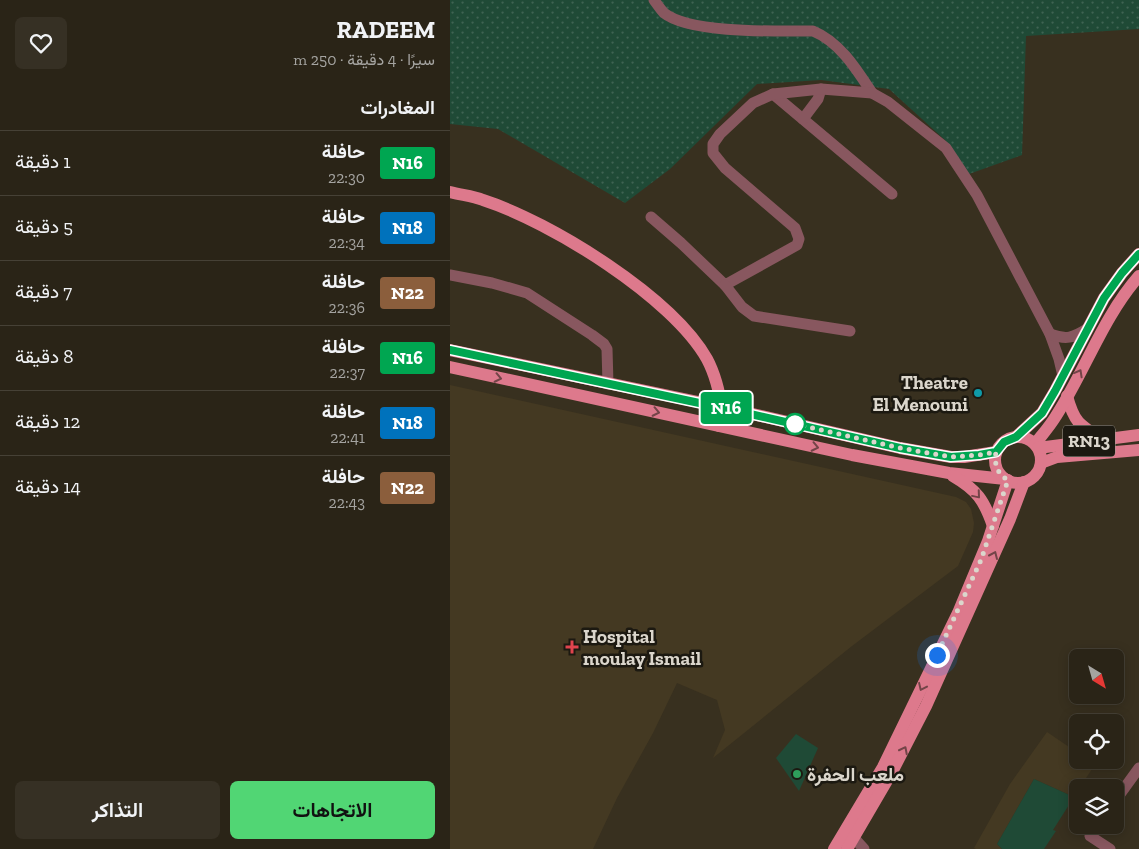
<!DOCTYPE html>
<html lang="ar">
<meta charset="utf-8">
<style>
:root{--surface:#2a2417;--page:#363024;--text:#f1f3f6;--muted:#a5a4a1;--line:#464136;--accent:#51d674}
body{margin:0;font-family:"Zilla Slab",Vazirmatn,serif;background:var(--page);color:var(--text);direction:rtl;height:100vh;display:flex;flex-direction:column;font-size:19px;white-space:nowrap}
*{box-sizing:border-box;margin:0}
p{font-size:16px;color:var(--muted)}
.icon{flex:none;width:28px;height:28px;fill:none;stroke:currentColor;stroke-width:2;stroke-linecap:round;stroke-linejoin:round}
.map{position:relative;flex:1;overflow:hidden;direction:ltr}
.panel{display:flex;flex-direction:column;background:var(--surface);width:450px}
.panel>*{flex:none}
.badge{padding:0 10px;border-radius:4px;font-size:18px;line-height:32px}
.needle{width:32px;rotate:143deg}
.buttons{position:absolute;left:619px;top:649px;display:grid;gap:10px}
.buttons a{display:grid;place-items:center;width:55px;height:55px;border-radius:8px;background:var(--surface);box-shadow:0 2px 12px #0003,0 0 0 1px var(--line);font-size:25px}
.you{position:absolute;width:25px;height:25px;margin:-12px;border:4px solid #fff;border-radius:50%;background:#1a73e8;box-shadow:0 0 0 8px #1a73e833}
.map>.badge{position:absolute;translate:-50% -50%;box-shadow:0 0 0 2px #fff}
h2{padding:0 15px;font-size:19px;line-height:45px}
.round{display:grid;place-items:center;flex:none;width:52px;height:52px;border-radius:8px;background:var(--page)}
.overview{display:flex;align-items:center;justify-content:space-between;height:85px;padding:0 15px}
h1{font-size:24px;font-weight:700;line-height:38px}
.action{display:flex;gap:10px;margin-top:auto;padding:10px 15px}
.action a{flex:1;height:58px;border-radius:8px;background:var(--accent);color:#111;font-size:20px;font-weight:700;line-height:58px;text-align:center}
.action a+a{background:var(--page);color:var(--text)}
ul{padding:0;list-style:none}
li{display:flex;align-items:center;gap:15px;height:65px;padding:0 15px;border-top:1px solid var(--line)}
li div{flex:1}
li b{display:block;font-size:19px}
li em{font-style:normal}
li .badge{min-width:55px;font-weight:700;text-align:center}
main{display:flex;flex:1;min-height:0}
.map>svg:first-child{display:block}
</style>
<main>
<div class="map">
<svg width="689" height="849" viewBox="0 0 689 849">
<defs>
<pattern id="park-dots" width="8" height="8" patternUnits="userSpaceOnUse" patternTransform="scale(1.25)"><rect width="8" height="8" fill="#1f4a36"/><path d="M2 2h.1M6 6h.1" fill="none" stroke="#3f6352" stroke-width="1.8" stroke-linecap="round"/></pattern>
</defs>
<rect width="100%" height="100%" fill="#38301f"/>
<g fill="#443922">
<path d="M0,385L506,497L516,502L521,509L524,523L523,532L508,566L402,646L263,758L275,730L267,700L227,683L203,733L167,798L143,849H0Z"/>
<path d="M597,732L625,751L627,747L628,760H648L630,787L628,788L627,792L624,797L584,779L547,844L552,849H526L524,848L560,784Z"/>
</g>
<g fill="#1f4a36">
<path d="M346,734L368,748L349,791L326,758Z"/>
<path d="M584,779L624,797L603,830L606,831L594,849H552L547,844Z"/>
</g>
<path fill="url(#park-dots)" d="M0,0H689V29L576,36L572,155L519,174L495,140L439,89L371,80L307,84L220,169L175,203L48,129L0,124Z"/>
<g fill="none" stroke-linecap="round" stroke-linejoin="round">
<g stroke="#88575f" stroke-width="11">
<path d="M204,0C207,4 210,9 214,13C240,34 329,31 363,31C390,42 407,70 422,93"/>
<path d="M323,94L442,194"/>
<path d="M353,119L368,99L371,89"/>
<path d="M201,217L231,243L275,285L347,245L349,239L345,228L275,168L263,153V144L270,134L303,103L323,94L371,89L397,91L422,93L438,102L496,148L527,195L600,334L609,359L613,376"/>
<path d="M0,275L42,283L77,293L142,335L154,344L157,349L158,384"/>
<path d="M275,285L292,307L304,316L400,331"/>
<path d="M600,334C616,340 623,338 637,329"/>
<path d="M665,801L689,768"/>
<path d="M648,825L640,836L660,849"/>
<path d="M404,838L414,849"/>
</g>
<g stroke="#dd798c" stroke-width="12">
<path d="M0,192C11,195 23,196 33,200C101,222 222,297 257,359C264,372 270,392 271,407C272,413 270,420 269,426"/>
<path d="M0,350L272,407L450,448L501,457H514L546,452"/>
<path d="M0,367L402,455L499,473L555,479"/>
<path d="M617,396C624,422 629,425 652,439"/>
<circle cx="568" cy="460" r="23"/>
<path d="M566,437L592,413L605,391L654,298L672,273L689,254"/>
<path d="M585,444C592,435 600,426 606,416C635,371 653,317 689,276"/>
<path d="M588,448L689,435"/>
<path d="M591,463L607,457L689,450"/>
<path d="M503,476C527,490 534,500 543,526"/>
<path d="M384,849L433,767L508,613L538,541L558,480"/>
<path d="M397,849L442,772L476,706L560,519L574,482"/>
</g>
</g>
<defs><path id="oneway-chevron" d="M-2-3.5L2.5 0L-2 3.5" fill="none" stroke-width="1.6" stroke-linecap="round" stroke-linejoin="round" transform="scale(1.25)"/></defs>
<g stroke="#734448">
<use href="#oneway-chevron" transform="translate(629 373) rotate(-61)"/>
<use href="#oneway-chevron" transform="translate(48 378) rotate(12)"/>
<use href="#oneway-chevron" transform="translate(206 412) rotate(12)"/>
<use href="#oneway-chevron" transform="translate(365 447) rotate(12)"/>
<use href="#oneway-chevron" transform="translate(527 495) rotate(50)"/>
<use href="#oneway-chevron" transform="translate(544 555) rotate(-66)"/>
<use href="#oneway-chevron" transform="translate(472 687) rotate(115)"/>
<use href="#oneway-chevron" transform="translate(454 750) rotate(-63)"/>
</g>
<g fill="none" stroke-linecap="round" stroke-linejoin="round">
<g stroke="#fff" stroke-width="11">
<path id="line" d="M0,350L287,411L450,448L501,457L529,455L546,452L554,442L566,437L592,413L605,391L654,298L672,273L689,254"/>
</g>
<use href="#line" stroke="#00a651" stroke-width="8"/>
<path stroke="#dbd6cc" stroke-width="5" stroke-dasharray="0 9" d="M345,424L450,448L501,457L529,455L546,452C544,464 547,474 558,480L531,560L487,655"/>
</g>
<circle fill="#0f9aa8" stroke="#1c1911" stroke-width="2" cx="528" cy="393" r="5"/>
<circle fill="#fff" stroke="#00a651" stroke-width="2.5" cx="345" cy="424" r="10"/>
<path fill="#e0444e" stroke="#1c1911" stroke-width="2" d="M119.5 639.5h5v5h5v5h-5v5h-5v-5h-5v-5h5z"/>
<circle fill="#2e9e5b" stroke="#1c1911" stroke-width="2" cx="347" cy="774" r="5"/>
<g text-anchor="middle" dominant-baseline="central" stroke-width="5" stroke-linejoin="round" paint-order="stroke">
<rect fill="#1c1911" stroke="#a29d94" stroke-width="1" x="613" y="425.5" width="52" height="31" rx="4"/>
<g font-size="18" font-weight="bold" fill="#dbd6cc">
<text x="639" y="441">RN13</text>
</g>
<g font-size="19" font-weight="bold" fill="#dbd6cc" stroke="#1c1911" text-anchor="start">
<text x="518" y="382" text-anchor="end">Theatre<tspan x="518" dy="22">El Menouni</tspan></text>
<text x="133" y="636">Hospital<tspan x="133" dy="22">moulay Ismail</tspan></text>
<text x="357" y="774">ملعب الحفرة</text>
</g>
</g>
</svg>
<div class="buttons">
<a><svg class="needle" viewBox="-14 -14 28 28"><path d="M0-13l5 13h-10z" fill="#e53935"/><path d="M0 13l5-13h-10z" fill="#a5a4a1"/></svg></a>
<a><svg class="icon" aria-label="locate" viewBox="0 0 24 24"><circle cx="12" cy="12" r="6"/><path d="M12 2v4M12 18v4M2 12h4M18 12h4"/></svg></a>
<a><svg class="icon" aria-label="layers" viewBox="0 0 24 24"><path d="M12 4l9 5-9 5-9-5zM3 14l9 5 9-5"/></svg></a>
</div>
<div class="you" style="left:487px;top:655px"></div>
<b class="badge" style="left:276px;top:408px;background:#00a651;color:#fff">N16</b>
</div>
<section class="panel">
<div class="overview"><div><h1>RADEEM</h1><p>سيرًا · 4 دقيقة · 250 m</p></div><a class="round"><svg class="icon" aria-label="heart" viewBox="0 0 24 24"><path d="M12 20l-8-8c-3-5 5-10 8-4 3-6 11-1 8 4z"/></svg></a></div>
<h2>المغادرات</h2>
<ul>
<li><span class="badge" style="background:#00a651;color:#fff">N16</span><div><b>حافلة</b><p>22:30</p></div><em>1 دقيقة</em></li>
<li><span class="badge" style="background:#0072bc;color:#fff">N18</span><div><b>حافلة</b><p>22:34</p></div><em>5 دقيقة</em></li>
<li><span class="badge" style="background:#8b5e3c;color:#fff">N22</span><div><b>حافلة</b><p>22:36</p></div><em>7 دقيقة</em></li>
<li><span class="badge" style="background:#00a651;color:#fff">N16</span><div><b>حافلة</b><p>22:37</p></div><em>8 دقيقة</em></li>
<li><span class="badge" style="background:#0072bc;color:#fff">N18</span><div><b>حافلة</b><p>22:41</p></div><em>12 دقيقة</em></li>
<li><span class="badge" style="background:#8b5e3c;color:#fff">N22</span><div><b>حافلة</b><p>22:43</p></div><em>14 دقيقة</em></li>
</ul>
<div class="action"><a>الاتجاهات</a><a>التذاكر</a></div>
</section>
</main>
